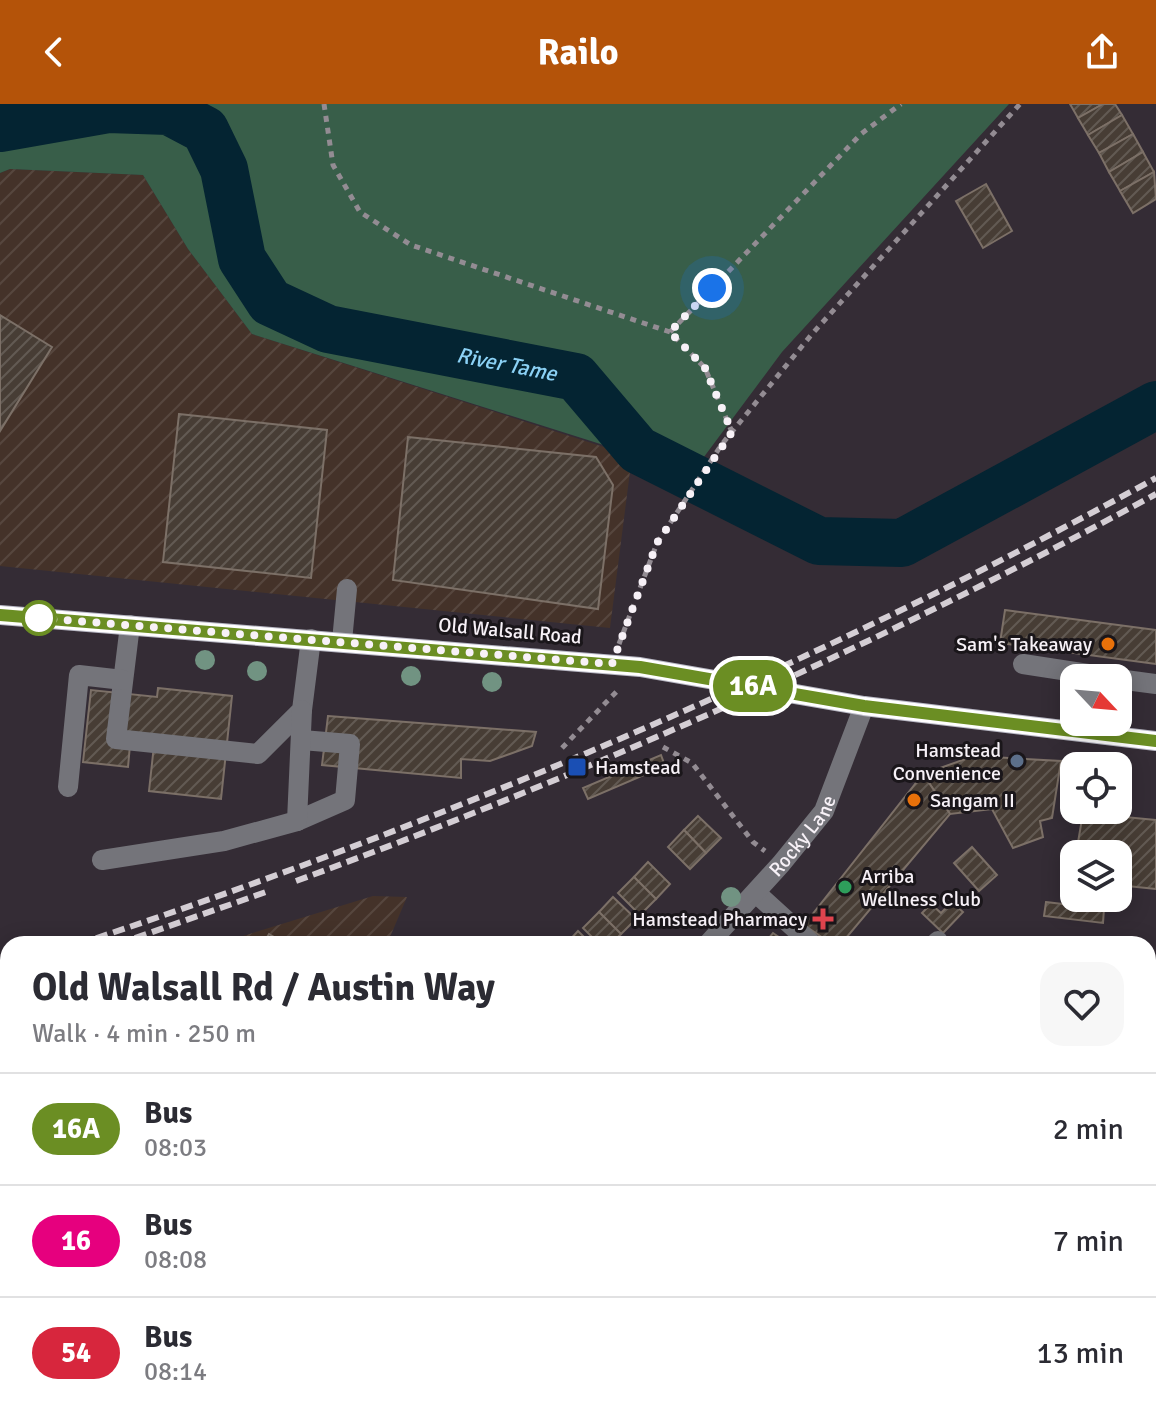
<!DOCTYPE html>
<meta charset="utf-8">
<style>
:root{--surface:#fff;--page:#f7f7f7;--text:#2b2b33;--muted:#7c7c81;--line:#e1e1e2;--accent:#b45309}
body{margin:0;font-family:Signika,sans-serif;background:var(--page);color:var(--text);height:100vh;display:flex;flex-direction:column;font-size:30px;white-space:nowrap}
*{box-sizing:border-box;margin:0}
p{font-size:26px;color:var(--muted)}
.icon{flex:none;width:44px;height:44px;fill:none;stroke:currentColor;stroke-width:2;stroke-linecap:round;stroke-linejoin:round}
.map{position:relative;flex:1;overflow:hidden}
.panel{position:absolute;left:0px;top:832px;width:1156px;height:488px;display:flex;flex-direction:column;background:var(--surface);border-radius:24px 24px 0 0;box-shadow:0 4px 20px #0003}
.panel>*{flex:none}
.badge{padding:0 16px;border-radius:26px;font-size:28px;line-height:52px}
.needle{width:52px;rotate:116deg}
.tools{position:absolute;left:1060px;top:560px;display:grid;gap:16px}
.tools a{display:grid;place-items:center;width:72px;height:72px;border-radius:16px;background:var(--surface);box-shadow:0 4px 20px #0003;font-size:40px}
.you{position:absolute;width:40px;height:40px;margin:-20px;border:6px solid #fff;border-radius:50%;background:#1a73e8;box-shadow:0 0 0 12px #1a73e833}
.map>.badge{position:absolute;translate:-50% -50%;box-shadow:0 0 0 4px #fff}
.round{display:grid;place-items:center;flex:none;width:84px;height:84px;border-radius:24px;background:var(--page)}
.overview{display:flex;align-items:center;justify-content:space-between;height:136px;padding:0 32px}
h1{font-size:38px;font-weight:700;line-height:60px}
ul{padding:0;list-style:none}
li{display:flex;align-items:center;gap:24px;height:112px;padding:0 32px;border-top:2px solid var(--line)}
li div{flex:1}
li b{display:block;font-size:30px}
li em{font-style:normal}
li .badge{min-width:88px;font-weight:700;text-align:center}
header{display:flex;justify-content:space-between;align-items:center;height:104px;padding:0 32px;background:var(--accent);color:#fff;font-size:36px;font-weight:700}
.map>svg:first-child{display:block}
</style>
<header><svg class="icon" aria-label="back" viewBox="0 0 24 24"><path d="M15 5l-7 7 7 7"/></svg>Railo<svg class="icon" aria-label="share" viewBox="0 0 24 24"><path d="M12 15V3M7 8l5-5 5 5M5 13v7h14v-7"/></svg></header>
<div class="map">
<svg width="1156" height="1320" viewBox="0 0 1156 1320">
<defs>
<pattern id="industrial-furrows" width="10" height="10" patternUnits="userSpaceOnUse" patternTransform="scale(2)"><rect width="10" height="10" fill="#443229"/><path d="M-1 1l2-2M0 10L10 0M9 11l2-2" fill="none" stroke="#56463e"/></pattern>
<pattern id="building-hatch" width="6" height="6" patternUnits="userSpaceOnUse" patternTransform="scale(2)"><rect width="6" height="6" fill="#473d35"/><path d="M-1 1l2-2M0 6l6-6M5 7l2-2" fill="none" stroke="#625a53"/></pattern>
</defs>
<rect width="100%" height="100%" fill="#342c35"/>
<g fill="url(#industrial-furrows)">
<path d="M10,65L143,71L188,145L252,230L632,352L610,524L0,462V69Z"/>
<path d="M373,792L407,793L387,840H217Z"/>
<path d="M8,904V1150H0V907Z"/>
</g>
<g fill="#385e49">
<path d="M0,0H1009L782,248L692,369L252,230L188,145L143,71L10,65L0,69Z"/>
<path d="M1148,894L1156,896V1320H865L858,1312H1148Z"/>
</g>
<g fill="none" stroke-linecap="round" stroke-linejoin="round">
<path stroke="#042432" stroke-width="48" id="s1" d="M0,24L108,5L169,7L205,26L224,65L242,155L270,198L328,225L576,273L638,346L819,437L902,439L1156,301"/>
</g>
<g fill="url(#building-hatch)" stroke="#7c7067" stroke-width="2">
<path d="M1070,0H1103L1078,14Z"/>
<path d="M1103,0H1115L1122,11L1088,31L1078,14Z"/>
<path d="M1122,11L1133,30L1099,49L1088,31Z"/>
<path d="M1133,30L1143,48L1109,68L1099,49Z"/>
<path d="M1143,48L1154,68L1120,87L1109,68Z"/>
<path d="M1154,68L1156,95L1133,109L1120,87Z"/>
<path d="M986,80L1012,127L983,144L956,97Z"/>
<path d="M0,211L52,243L0,327Z"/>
<path d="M179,310L327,326L311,474L163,458Z"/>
<path d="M408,333L596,353L613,381L598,505L393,476Z"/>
<path d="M1005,506L1156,526V560L1000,539Z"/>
<path d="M158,584L232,592L221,695L149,687L155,632L131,630L128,663L83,658L91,586L157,593Z"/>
<path d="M328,612L536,628L532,642L490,657L461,655V674L322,661Z"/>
<path d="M661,651L665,662L588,695L583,684Z"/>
<path d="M974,652L1061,657L1052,714L1040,717L1043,733L1013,744L992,705L950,710L923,670Z"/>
<path d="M923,670L950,710L841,840H832L804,821Z"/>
<path d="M1083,709L1156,716V785L1118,781V750H1076Z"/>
<path d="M698,712L721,734L706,749L684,726Z"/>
<path d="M684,726L706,749L690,765L668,743Z"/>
<path d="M972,743L997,771L979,787L954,759Z"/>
<path d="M648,758L670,780L656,795L634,773Z"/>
<path d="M634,773L656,795L640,811L618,789Z"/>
<path d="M613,793L636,815L621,830L599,808Z"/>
<path d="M952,798L963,808L943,829L922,809L931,800L941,809Z"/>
<path d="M1046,798L1104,805L1103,819L1044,812Z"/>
<path d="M599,808L621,830L611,840H599L583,824Z"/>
<path d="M578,827L591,840H566Z"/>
<path d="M773,829L789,840H764Z"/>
<path d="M269,830L286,840H263Z"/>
<path d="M8,950V1021L4,1022L8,1096L0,1097V951Z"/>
<rect x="0" y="1208" width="8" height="33"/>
<path d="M258,1312H284L282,1320H256Z"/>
<path d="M445,1312H461L481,1319L442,1320Z"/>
<path d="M689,1312H728L722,1320H701Z"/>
</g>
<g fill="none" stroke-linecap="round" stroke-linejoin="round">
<g stroke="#938c93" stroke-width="5" stroke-dasharray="6 6" stroke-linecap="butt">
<path d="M324,0L333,61L360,108L411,141L670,228L705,264L732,328"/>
<path d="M670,228L861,30L901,0"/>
<path d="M619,540L657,439L722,340L812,230L1020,0"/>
<path d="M663,643L692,659L753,738L765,747"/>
<path d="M562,644L620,584"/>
<path d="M1148,1097L1156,1103"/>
<path d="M969,1312L972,1320"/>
</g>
<g stroke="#74747a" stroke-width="20">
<path d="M130,521L116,635L258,650L302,606L311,535"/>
<path d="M342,537L347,485"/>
<path d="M1023,560L1114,574"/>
<path d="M1118,575L1156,580"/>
<path d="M68,683L79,571L123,576"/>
<path d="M297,717L345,696L350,640L302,636"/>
<path d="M102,756L224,737L297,717L302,606"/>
<path d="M756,789L812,840"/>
<path id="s2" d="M708,840L781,760L824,707L864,602"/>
<path d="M935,840L938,837"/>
<path d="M0,1164H8"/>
<path d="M558,1312L581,1320"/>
<path d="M842,1312L849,1320"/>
<path d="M381,1320L384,1312"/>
<path d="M790,1320L798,1312"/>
</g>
<path stroke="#b8b8c4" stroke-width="20" d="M0,511L640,563L864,602L1156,637"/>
<g stroke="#d4ced4" stroke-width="6" stroke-dasharray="12 6" stroke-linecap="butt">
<path d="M296,777C592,668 879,541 1156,390"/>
<path d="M79,840C451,716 812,563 1156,374"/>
<path d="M118,840L266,788"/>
<path d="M0,866L8,863"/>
<path d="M0,880L8,878"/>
</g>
</g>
<g fill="#719382">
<circle cx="205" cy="556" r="10"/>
<circle cx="257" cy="567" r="10"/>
<circle cx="411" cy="572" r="10"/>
<circle cx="492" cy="578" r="10"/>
<circle cx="731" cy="793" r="10"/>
</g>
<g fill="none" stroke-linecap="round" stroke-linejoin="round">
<g stroke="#fff" stroke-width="18">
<path id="line" d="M0,511L640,563L864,602L1156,637"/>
</g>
<use href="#line" stroke="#6b8e23" stroke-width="12"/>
<path stroke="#f7f1f7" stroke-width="8" stroke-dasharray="0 14.4" d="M39,514L612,560L657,439L732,328L705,264L670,228L712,184"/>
</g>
<circle fill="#fff" stroke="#6b8e23" stroke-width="4" cx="39" cy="514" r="16"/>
<g fill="#e8710a" stroke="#1a161a" stroke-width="3">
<circle cx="1108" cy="540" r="8"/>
<circle cx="914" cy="696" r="8"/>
</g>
<circle fill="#5c6f8a" stroke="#1a161a" stroke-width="3" cx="1017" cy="657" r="8"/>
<rect fill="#1a4fb4" stroke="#1a161a" stroke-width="3" x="567" y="653" width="20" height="20" rx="4"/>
<circle fill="#2e9e5b" stroke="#1a161a" stroke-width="3" cx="845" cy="783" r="8"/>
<path fill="#e0444e" stroke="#1a161a" stroke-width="3" d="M819 803h8v8h8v8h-8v8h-8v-8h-8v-8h8z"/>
<g text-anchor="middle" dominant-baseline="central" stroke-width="6" stroke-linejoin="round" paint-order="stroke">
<g font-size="20" fill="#f7f1f7" stroke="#1a161a">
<text transform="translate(510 527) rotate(5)">Old Walsall Road</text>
<text stroke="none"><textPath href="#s2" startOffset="144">Rocky Lane</textPath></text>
</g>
<g font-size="20" fill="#f7f1f7" stroke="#1a161a" text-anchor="end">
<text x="1092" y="540">Sam's Takeaway</text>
<text x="1001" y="646">Hamstead<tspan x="1001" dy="23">Convenience</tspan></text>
<text x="595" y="663" text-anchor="start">Hamstead</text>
<text x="930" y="696" text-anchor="start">Sangam II</text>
<text x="861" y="772" text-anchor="start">Arriba<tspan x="861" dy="23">Wellness Club</tspan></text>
<text x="807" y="815">Hamstead Pharmacy</text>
</g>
<g font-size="22" font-style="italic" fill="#8bd1f5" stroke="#1a161a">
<text stroke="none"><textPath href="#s1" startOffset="644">River Tame</textPath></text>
</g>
</g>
</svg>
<div class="tools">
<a><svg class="needle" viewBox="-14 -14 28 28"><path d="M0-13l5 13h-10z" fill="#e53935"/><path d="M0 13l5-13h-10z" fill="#7c7c81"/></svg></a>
<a><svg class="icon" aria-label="locate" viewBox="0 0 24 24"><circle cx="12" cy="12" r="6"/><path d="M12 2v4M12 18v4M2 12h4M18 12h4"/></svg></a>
<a><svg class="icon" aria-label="layers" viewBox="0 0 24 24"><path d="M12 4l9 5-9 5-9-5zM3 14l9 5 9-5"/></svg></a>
</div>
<div class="you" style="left:712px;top:184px"></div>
<b class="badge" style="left:753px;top:582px;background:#6b8e23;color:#fff">16A</b>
<section class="panel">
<div class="overview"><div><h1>Old Walsall Rd / Austin Way</h1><p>Walk · 4 min · 250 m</p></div><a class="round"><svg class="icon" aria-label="heart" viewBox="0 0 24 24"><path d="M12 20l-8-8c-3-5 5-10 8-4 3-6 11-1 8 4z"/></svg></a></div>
<ul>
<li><span class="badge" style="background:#6b8e23;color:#fff">16A</span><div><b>Bus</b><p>08:03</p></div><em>2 min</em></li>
<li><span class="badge" style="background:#e6007e;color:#fff">16</span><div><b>Bus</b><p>08:08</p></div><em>7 min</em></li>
<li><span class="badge" style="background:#d7263d;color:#fff">54</span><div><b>Bus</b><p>08:14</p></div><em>13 min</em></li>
</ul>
</section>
</div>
